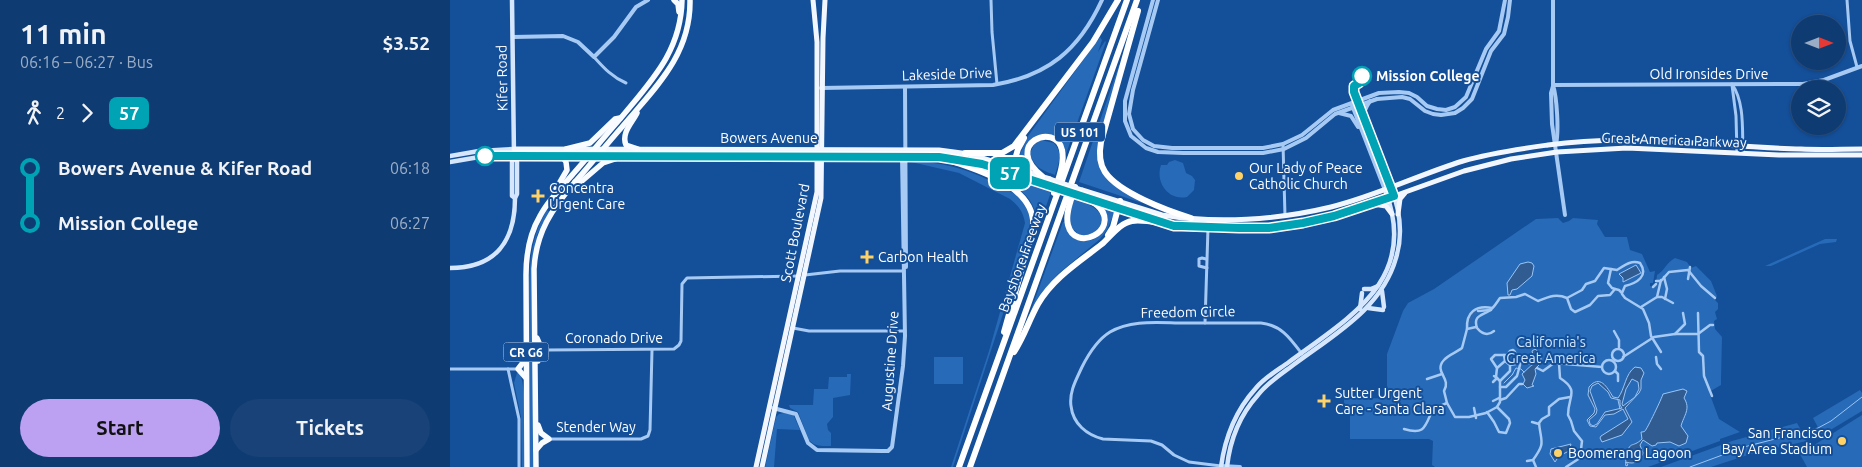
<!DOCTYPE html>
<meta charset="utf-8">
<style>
:root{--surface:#0f3b73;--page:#184278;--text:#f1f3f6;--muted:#9badc4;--line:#2f5585;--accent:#bca0f2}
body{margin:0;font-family:Ubuntu,sans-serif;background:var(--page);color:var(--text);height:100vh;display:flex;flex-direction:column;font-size:19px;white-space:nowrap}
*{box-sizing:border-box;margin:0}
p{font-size:16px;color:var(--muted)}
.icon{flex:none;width:28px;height:28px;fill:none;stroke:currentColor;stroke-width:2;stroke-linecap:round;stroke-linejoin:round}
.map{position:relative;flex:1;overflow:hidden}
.panel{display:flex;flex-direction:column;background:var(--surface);width:450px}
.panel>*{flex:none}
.badge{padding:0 10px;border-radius:8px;font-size:18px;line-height:32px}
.needle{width:32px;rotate:90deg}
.controls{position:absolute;left:1341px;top:15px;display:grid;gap:10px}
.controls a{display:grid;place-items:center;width:55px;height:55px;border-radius:50%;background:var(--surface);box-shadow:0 1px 4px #0004,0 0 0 1px var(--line);font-size:25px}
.map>.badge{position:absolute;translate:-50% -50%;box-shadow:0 0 0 2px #fff}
.legs{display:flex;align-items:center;gap:8px;height:55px;padding:0 20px;font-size:16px}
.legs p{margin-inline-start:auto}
.headline{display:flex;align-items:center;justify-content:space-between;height:85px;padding:0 20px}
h1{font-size:28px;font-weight:700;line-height:38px}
.primary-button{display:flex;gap:10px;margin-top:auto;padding:10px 20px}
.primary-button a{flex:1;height:58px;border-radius:30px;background:var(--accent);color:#111;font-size:20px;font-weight:700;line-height:58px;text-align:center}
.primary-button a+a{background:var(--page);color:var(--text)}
ul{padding:0 20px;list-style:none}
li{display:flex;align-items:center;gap:18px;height:55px;font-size:19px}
li i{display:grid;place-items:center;width:8px;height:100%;margin:0 6px;background:currentColor}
li i::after{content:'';width:12px;height:12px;margin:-6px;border:4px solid;border-radius:50%;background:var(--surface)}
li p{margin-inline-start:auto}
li:first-child i{background:linear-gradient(#0000 50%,currentColor 0)}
li:last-child i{background:linear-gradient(currentColor 50%,#0000 0)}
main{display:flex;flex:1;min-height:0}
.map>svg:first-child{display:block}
</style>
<main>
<section class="panel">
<div class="headline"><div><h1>11 min</h1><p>06:16 – 06:27 · Bus</p></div><b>$3.52</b></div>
<div class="legs"><svg class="icon" aria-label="walk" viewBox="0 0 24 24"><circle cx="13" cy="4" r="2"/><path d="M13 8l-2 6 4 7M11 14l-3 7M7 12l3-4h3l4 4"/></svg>2<svg class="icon" aria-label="forward" viewBox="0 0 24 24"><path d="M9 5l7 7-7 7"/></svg><b class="badge" style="background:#00a3b4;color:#fff">57</b></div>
<ul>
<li><i style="color:#00a3b4"></i><b>Bowers Avenue &amp; Kifer Road</b><p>06:18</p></li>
<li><i style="color:#00a3b4"></i><b>Mission College</b><p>06:27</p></li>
</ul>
<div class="primary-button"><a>Start</a><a>Tickets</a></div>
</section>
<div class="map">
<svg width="1412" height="467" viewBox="0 0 1412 467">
<rect width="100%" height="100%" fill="#144f99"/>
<g fill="#276ab7">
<path d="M650,37L652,40L648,52L655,41L656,42L616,154C609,120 565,133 577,165L576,167L568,164L566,163L578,136Z"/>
<path d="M669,65H671L649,144L652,171L692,202V203L629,182Z"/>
<path d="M591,140L604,143C613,153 609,163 605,175C592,170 584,168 580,153L584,145Z"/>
<path d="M725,160L733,163L736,173L742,176L745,180L744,190L737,197C718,201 705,182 711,165H717L719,162Z"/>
<path d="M468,161C499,164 524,171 550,186C560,191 569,195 575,205C579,212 580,220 581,228L503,467H501L539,351L575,223C573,212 569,206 560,199L509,173L461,162Z"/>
<path d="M537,170L601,192L577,261C580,249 586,235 586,222C587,194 559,183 537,172Z"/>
<path d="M624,199C644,205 664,216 642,235H629L621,227L620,214Z"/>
<path d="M654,208L665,211L657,230L650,239L608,274L581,310L613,222H616L617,229C633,239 640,248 654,230L653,210Z"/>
<path d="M97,210L99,212L87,235L81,266L84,467H79L77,304L79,303C79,270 79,239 97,210Z"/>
<path d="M1108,218L1113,223L1119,221L1123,218L1148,220L1147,224L1155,237H1177L1180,250L1192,254L1200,272L1205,271L1203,283H1200V286L1203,287L1206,284L1207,275C1215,270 1216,263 1225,258L1237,262L1241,268L1246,266L1261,281L1267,296L1265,300L1268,303V309L1265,312L1267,319L1264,321L1265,329L1272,337L1271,380V385L1259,392L1269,419L1290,432L1270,439V441L1198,467H985L982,465L983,441L979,439H900V405H894V399L937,398V354L953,311L958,303L984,289L1086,219Z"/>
<path d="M1375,239H1387L1386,242L1370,244L1321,266H1315Z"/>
<rect x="484" y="357" width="29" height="27"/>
<path d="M67,373H69C78,384 74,449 75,467H72L71,417L64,383Z"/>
<path d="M397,374H401L400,395L383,398V417L377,424L378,430L381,433V446C372,446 365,447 359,440L348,412L340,408L339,405H363L364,389H378L379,377H397Z"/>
<path d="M1410,390L1412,393V411L1372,435L1363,418Z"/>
<path d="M334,413L343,414L350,430L327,429L324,467H315L326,417L329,414Z"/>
<path d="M1412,415V467H1357L1347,449L1356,446L1361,447Z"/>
<path d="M1347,423L1357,441L1307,452L1261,467H1211L1282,441Z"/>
</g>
<g fill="#315c92" stroke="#99c5f6" fill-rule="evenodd">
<path d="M1078,262L1082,263L1084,266L1082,276L1067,289L1062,290L1060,295H1058L1057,283L1070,264Z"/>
<path d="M1186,265L1191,273L1173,282V278L1169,274Z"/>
<path d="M1085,349L1091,354V363L1085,369L1086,374L1082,385L1084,386L1077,388L1073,384L1075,380L1072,374L1085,362L1082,351Z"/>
<path d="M1185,367L1191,368L1194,373L1191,380V389L1189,393L1175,408L1182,422L1172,435L1152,442L1150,438L1151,436L1178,419L1173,409L1164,414L1155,415L1146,427L1140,426L1137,420L1144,413L1145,409L1138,395L1139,387C1150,374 1157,387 1163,397L1168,398C1175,389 1175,374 1185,367ZM1182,379L1188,382L1189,389L1185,397L1173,406L1172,404L1176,389ZM1148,383L1158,392L1161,398L1170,400V405L1172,408L1155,412L1147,424L1143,426L1140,424L1139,420L1146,414L1147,410L1140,391L1142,386Z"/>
<path d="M1233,389L1237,391L1234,398C1241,409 1234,415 1231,426L1238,436L1236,443L1229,446L1220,442L1207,443L1206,445L1202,446L1193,440L1190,445L1193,453C1190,461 1185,465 1176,462L1178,465L1176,466C1175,463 1176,460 1176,457C1180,439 1182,449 1192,439L1191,432C1192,432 1194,432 1195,431C1197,429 1212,398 1213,394Z"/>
<path d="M1121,444L1119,451L1109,456L1105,462L1100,454L1101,449Z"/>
</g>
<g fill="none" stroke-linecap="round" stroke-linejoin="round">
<g stroke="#99c5f6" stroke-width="1">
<path d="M1062,375L1066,368L1071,369L1074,372"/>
<path d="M1054,383L1063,374"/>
<path d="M1168,400L1170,409"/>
<path d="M1240,467L1294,447L1368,428L1381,421L1412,397"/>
</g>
<path stroke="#3769a8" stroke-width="2.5" stroke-dasharray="2.5 1" stroke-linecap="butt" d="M1020,323L1022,316L1028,311"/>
<g stroke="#a6caf3" stroke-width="2.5">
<path d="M1161,269L1158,283L1162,288L1165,289"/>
<path d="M1238,270L1251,286L1265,298"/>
<path d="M1214,277L1217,289L1215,299"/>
<path d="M1238,279L1240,267"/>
<path d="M1206,281H1211L1219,272L1238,270"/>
<path d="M1203,287L1206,284"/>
<path d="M1172,294L1175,298L1193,309L1199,323L1201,336L1211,352"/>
<path d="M1207,297H1212L1223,303"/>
<path d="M1191,307L1207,297L1211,280"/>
<path d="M1028,311L1041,310"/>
<path d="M1248,313L1249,352L1253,356L1254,376L1262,396"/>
<path d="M1026,327L1017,329L1012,348C1007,352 998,355 994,360C983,372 1002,378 994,391L997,403L1005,417H1019L1036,413L1047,407L1050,402V381L1060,371V365"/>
<path d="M1017,329C1016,312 1026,305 1042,308"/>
<path d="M1044,331C1038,336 1032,334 1027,328C1023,316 1031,316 1039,311C1044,308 1047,302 1050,298L1066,297L1075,294L1088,301C1098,297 1106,293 1117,298L1132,290L1136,284L1145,281L1154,268L1167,270C1175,265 1181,260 1190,263C1199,276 1187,283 1175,286L1172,293L1169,290L1165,289L1160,295L1148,296L1140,305L1125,312L1121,309L1117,298"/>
<path d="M1164,331L1169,340V347"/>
<path d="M1225,334L1235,324L1233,313"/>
<circle cx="1168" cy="355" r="6"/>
<path d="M1065,356H1070L1076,362"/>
<path d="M1173,357L1204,337L1225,334H1248L1260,325H1263"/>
<path d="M1206,357L1207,364L1211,369"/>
<circle cx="1159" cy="367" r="7"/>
<path d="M1055,361L1060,365L1076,362L1082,364"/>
<path d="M1109,363L1110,378C1130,391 1118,396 1118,415L1121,421L1124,431L1132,441L1130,458L1116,467"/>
<path d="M1047,368L1055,361L1054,355"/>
<path d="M1087,368L1093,371L1104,363L1152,367"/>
<path d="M1165,371L1168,374V381"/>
<path d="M977,379L992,374"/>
<path d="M1050,381L1046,377L1047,368L1041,359L1045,355H1057L1060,351L1063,350L1065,352V364"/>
<path d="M1043,382L1047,378L1044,376"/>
<path d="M1050,387H1056L1067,376L1070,365"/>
<path d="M1050,400L1056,398L1069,384H1072"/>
<path d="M1043,401L1049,398"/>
<path d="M1024,408L1026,418"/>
<path d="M1037,412L1044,422L1049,432L1056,433L1060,423L1059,419L1047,407"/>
<path d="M1082,422L1089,424"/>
<path d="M954,429C976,436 975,425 983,409L997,403"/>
<path d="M1131,456L1143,452"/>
<path d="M1083,460L1086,467"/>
<path d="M1077,461L1083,460C1096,442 1091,443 1089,423L1092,419L1099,415V407L1109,399L1120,397"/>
</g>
<g stroke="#a6caf3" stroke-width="3">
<path d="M541,0L542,32L547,84"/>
<path d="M1397,0L1400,41L1407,67"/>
<path d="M144,57C154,68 162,77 176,83"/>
<path d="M1282,84C1295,103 1292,131 1293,153"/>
<path d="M1282,85L1286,116L1287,153"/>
<path d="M833,144L835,216"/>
<path d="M756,259L752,258L749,259V266L757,268"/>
<path d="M355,275L390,271H454"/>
<path d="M755,323L758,228"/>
<path d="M343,328L359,331H455"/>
<path d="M97,350L224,349L229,345L231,341L232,284L237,278L348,276"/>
<path d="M0,369H68"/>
<path d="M58,369L69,419V467"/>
<path d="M99,439H191L198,436L200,430L202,350"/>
<path d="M771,466L739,462L724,455L712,445L701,441L653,439C637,435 623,424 621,406C619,392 626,380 632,367C639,353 647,340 660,332C682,319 710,323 735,323C760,323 785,323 811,323C831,325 840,338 852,354"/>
</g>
<g stroke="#a6caf3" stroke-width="4">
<path d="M703,0L675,101V121L681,136L696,148L708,152L733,153H813L834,149L856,138L885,114L927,99L952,97L960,99L975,111L983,114L991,115L1005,113L1013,108L1022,99L1041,51L1054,34L1058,17L1060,0"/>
<path d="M708,0L683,90L679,114L683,129L693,140L704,146L722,148H813L833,144L852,135L883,110L929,93L949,92L959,93L967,97L977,106L987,109L996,110L1005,107L1016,97L1036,49L1049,31L1055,0"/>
<path d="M1103,0V85C1107,98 1109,131 1106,144"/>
<path d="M63,37L113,36L128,42L144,57L164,37L186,7L198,0"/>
<path d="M1103,85L1353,84L1374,80L1412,66"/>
<path d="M1103,86L1101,93L1102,124L1115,215"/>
<path d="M455,87L456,267"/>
<path d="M371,88L543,85C598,76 629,50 652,0"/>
<path d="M908,103L941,187"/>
<path d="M902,105L935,190"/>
<path d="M889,113L901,116L908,127"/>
<path d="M912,117L917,106L920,101"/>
<path d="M323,408L346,414L358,443L367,450L432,451H438L442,447L453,366L455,336L452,156L455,150"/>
<path d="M771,466L790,467"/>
</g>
<g stroke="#d6e7fd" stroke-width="4.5">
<path d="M0,156L29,151L64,149"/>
<path d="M64,156L62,162V196L65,198"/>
<path d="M0,162L35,156H64"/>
<path d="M0,268C45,268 65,242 65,198L67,194V162L64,156L62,0"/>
<path d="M914,289H921L928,286"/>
<path d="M932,291L934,307"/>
<path d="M918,308L933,310"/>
<path d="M910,309L912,293"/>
<path d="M771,467C775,437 786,410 806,388C815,377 828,370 839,362C900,317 970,279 935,190"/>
<path d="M777,467C780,439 789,416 808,395C818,382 833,373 846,363C885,334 932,308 946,258C953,235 950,210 941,187"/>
</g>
<g stroke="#f2f7ff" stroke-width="5">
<path d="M64,149L489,150L519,154L600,179"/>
<path d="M64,156L489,157L532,164L599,185"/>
<path d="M632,190L712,215C767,224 827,220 881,207C926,196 968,175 1013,161C1041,153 1070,149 1098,145C1183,133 1267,147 1351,149C1372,150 1392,149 1412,149"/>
<path d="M641,199L706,220"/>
<path d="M923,204L936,206L942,214"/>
<path d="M948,214L950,199L955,193"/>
<path d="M721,225L758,228H789L819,227L853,223L922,204L1014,171L1061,159L1107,152L1177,148L1329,155H1412"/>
<path d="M306,467L367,192V42L363,0"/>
<path d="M312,467L371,198L373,38L375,0"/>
</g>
<g stroke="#f8fbff" stroke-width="5.5">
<path d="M224,0L228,4L229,12"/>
<path d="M187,113C182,123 171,133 176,145L188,149"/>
<path d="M116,149L140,143L165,119L170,118"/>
<path d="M125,182L132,181L153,163L174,156"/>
<path d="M106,189L117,170L116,162L112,156"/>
<path d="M87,338L90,345L96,350L90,353L88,361"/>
<path d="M75,360L68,369L76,378"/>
<path d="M86,450L92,443L99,439L91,433L88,425"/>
<path d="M77,467L76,275C76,255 80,233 90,216C98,200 112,187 123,174C139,156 154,137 170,119C201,81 231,52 232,0"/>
<path d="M86,467L84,269C86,232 102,209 125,182C141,164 156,145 172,127C205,88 241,55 240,0"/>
</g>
<g stroke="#fff" stroke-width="6">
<path d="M688,11L651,142C649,153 649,163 655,172C669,193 718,211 741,218"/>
<path d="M515,153H552L564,146L643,42L668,0"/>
<path d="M489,157C521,168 588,184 583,229L554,332"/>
<path d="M561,173L568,149L574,138"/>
<path d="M592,176C552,144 606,121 612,150C615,163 608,180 604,193"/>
<path d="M625,187C622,198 615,213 618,225C625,253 669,231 650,208C645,202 637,199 631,195"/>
<path d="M658,235L663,227L670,201"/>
<path d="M564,352C574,337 579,320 588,304C603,278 629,262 652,244C661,236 670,223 682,221C695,219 711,224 724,225"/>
<path d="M509,467L677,0"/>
<path d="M520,467L687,0"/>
</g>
<g stroke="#f2f7ff" stroke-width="5">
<path d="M600,179L632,190"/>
<path d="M599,185L631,195"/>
</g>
</g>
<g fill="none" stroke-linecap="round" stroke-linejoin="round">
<g stroke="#fff" stroke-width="11">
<path id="line-1" d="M35,156L489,157L532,164L668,208L724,226H732L789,228H819L853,223L884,216L944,196L904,92V86L909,83L912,76"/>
</g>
<use href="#line-1" stroke="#00a3b4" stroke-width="8"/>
</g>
<g fill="#fff" stroke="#00a3b4" stroke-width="2.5">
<circle cx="912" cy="76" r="9"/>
<circle cx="35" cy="156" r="9"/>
</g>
<g fill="#ffd268" stroke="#144f99" stroke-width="2">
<circle cx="789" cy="176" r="5"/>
<path d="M85.5 188.5h5v5h5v5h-5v5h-5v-5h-5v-5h5z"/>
<path d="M414.5 249.5h5v5h5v5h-5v5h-5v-5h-5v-5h5z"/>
<path d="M871.5 393.5h5v5h5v5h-5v5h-5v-5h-5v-5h5z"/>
<circle cx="1392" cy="441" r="5"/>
<circle cx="1108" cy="453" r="5"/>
</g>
<g text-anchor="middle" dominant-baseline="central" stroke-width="4" stroke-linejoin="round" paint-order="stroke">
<g fill="#144f99" stroke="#b8cae0" stroke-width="1">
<rect x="605" y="122.5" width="50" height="19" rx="4"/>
<rect x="53.5" y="342.5" width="45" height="19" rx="4"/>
</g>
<g font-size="12" font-weight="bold" fill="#fff">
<text x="630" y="132">US 101</text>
<text x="76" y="352">CR G6</text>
</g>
<g font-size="14" fill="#fff" stroke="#144f99">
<text transform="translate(497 74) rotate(-2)">Lakeside Drive</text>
<text x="1259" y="74">Old Ironsides Drive</text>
<text transform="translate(52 78) rotate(-91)">Kifer Road</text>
<text x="319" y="138">Bowers Avenue</text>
<text transform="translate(1224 140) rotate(2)">Great America Parkway</text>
<text transform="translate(345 233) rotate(-79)">Scott Boulevard</text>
<text transform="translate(572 258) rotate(-70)">Bayshore Freeway</text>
<text transform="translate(738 312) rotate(-1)">Freedom Circle</text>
<text x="164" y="338">Coronado Drive</text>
<text transform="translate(440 361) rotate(-86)">Augustine Drive</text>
<text x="146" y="427">Stender Way</text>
</g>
<g font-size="14" font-weight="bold" fill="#fff" stroke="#144f99" text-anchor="start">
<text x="926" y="76">Mission College</text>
</g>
<g font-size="14" fill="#fff" stroke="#144f99" text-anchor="start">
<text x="799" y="168">Our Lady of Peace<tspan x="799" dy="16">Catholic Church</tspan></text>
<text x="99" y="188">Concentra<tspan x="99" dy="16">Urgent Care</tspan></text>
<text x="428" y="257">Carbon Health</text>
<text x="885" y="393">Sutter Urgent<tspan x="885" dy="16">Care - Santa Clara</tspan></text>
<text x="1382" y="433" text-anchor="end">San Francisco<tspan x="1382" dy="16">Bay Area Stadium</tspan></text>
<text x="1118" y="453">Boomerang Lagoon</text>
</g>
<g font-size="14" fill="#cee4fd" stroke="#144f99">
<text x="1101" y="342">California's<tspan x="1101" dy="16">Great America</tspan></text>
</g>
</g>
</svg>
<div class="controls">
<a><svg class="needle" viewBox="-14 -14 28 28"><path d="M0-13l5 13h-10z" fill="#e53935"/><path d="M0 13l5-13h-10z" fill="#9badc4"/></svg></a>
<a><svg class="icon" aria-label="layers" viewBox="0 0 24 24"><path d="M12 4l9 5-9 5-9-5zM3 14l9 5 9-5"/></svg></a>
</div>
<b class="badge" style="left:560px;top:173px;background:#00a3b4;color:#fff">57</b>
</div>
</main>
